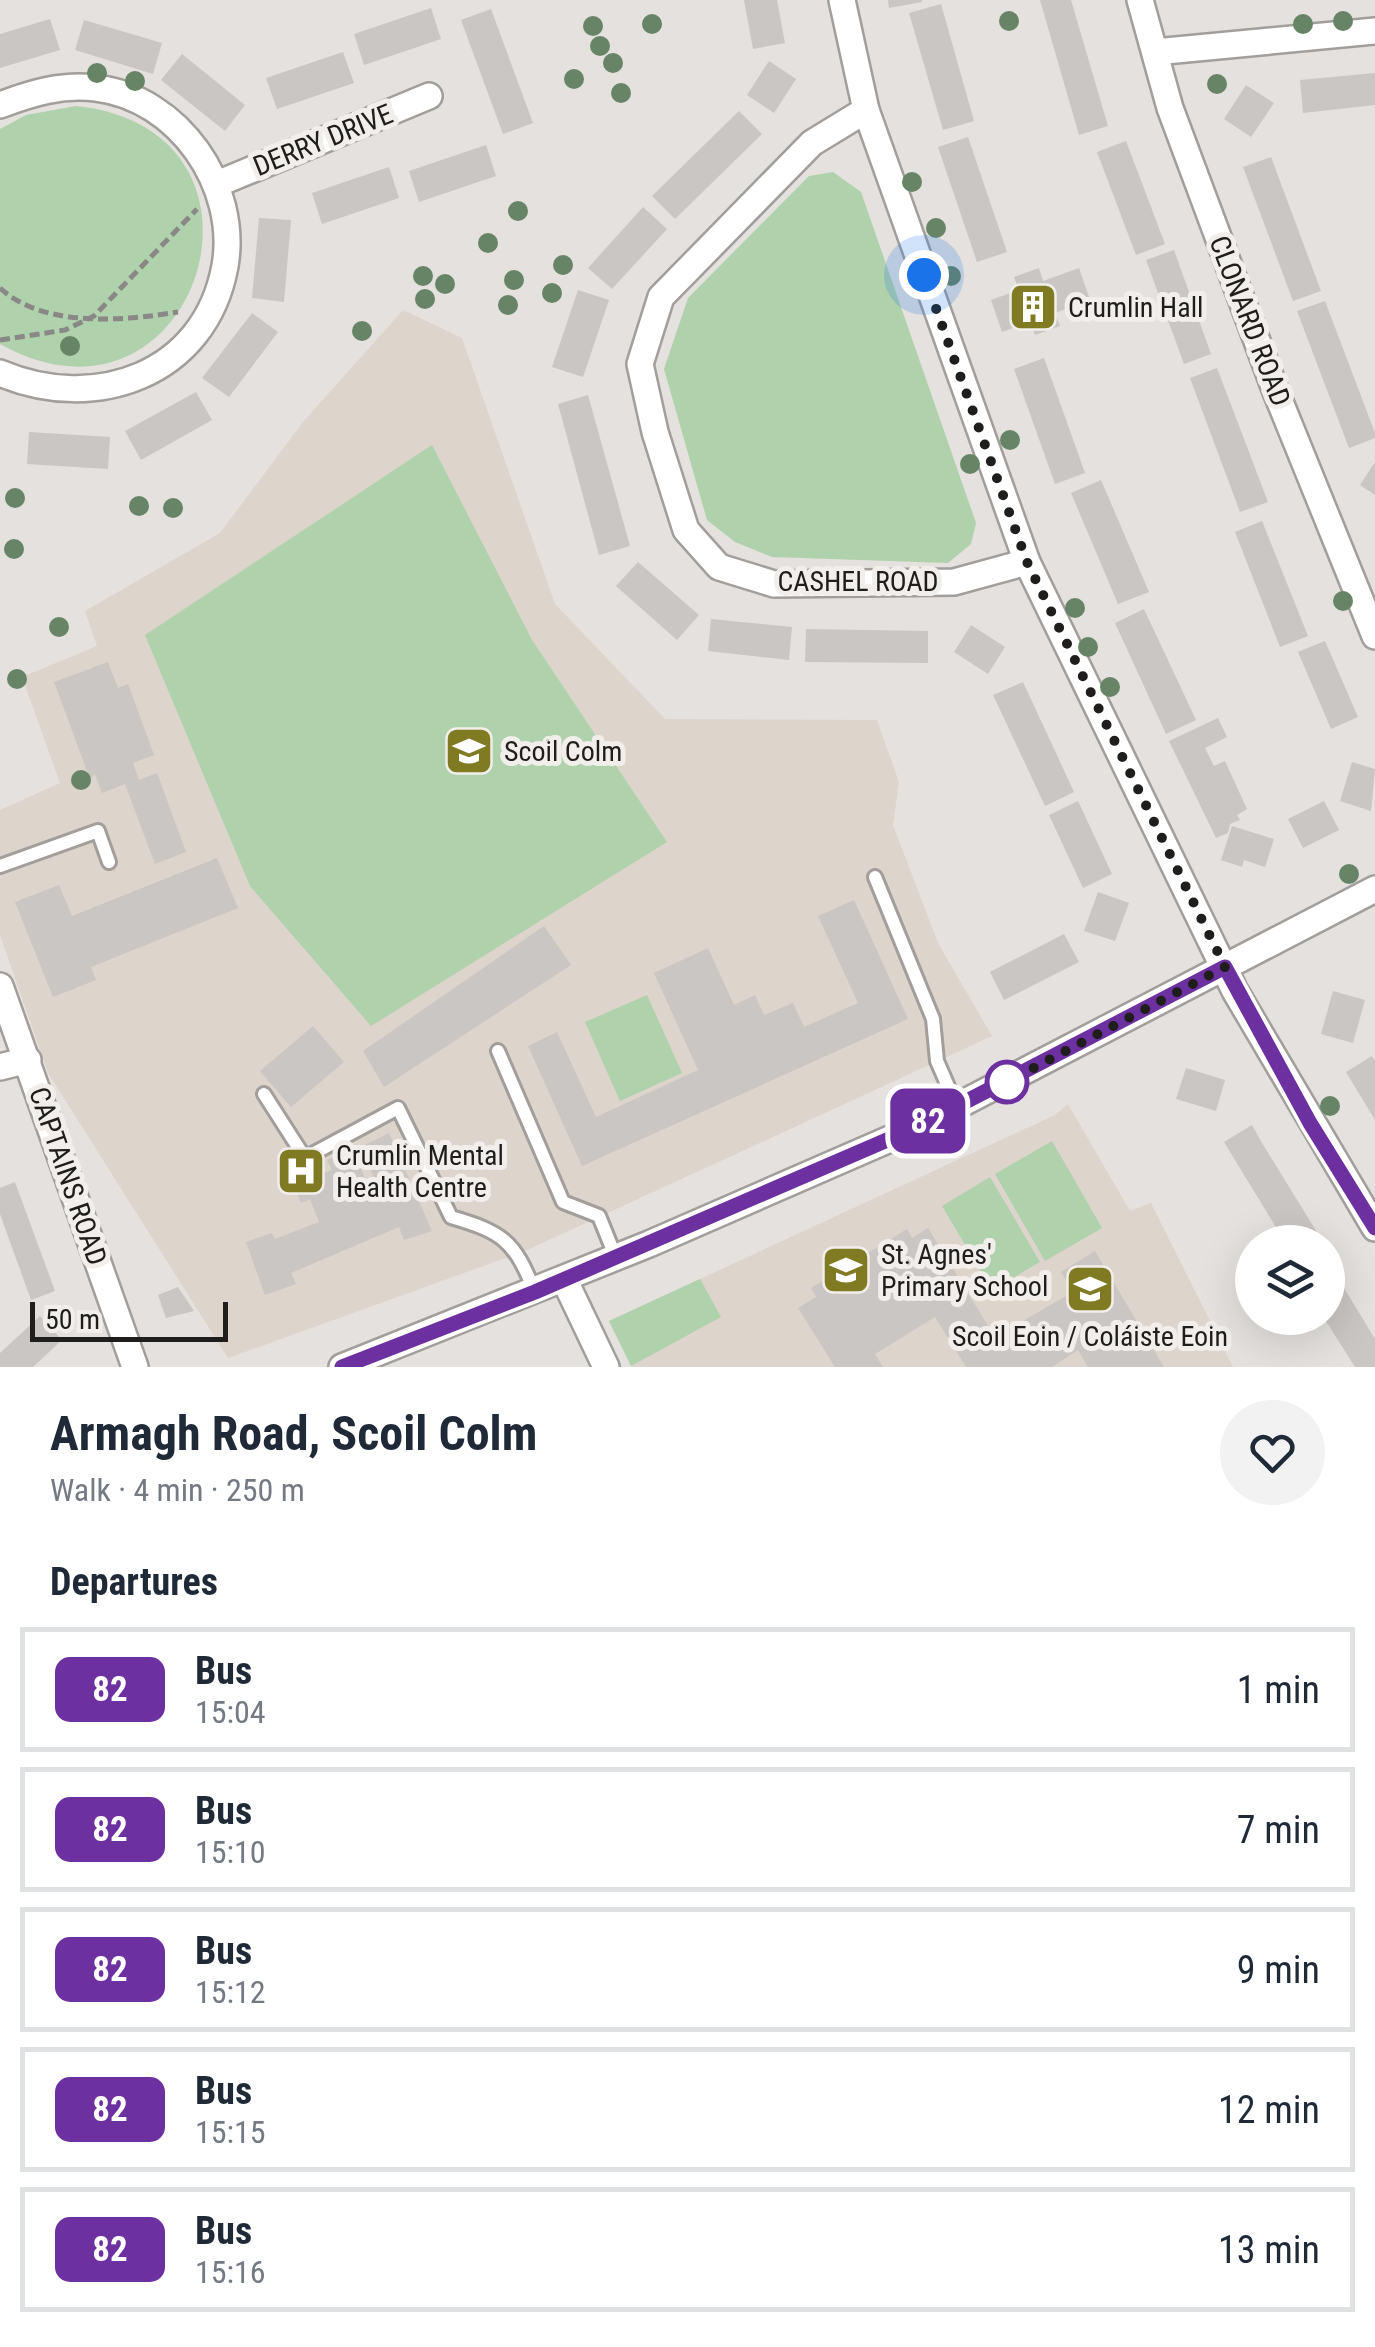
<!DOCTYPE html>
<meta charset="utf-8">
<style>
:root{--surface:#fff;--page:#f2f2f3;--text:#1f2937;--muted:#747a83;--line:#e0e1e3}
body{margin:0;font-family:"Roboto Condensed",sans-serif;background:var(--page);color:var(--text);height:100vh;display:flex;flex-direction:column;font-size:38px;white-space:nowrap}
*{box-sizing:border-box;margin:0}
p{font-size:32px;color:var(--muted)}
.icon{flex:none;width:55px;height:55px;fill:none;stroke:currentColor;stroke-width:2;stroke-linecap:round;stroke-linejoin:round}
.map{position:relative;height:1367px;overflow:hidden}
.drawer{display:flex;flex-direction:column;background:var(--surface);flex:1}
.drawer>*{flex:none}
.badge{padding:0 20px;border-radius:15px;font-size:35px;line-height:65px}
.controls{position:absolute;left:1235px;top:1225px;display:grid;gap:20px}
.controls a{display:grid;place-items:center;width:110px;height:110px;border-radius:50%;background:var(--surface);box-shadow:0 10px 40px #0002;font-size:50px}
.scale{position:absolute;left:30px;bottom:25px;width:198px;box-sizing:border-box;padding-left:10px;border:5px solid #1f1e1d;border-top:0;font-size:28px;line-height:35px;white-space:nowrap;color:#1f1e1d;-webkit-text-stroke:8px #f1eeeb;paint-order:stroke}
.you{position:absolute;width:50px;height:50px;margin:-25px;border:8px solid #fff;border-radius:50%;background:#1a73e8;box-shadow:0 0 0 15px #1a73e833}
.map>.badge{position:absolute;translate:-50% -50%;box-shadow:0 0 0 5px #fff}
h2{padding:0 50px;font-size:38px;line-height:90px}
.round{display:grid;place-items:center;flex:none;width:105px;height:105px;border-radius:52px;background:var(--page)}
.headline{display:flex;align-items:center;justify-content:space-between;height:170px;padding:0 50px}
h1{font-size:48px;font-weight:700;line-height:75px}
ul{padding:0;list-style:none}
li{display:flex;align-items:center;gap:30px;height:125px;margin:0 20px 15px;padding:0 30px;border:5px solid var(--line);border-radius:0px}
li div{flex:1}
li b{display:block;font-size:38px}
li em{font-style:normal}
li .badge{min-width:110px;font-weight:700;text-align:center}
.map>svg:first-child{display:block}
</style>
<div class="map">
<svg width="1375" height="1367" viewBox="0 0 1375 1367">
<rect width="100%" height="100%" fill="#e4e1de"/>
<g fill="#ddd4cc">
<path d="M403,310L462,338L555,604L665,719L877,720L899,782L893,825L938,943L992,1036L525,1251L228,1358L48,1073L0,935V810L60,783L22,677L97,646L85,611L220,533L303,422Z"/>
<path d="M1068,1104L1130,1211L1151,1203L1233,1367H632L609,1321L1055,1115Z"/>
</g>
<g fill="#afd1ac">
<path d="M76,106C300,129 197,454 0,344V129L26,115Z"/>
<path d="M833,172L861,192L976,523L971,544L948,563L772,557L735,542L707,520L664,369L688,298L809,176Z"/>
<path d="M432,445L532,640L667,842L371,1026L250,886L145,635Z"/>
<path d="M647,995L682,1073L620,1101L585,1022Z"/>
<path d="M1052,1141L1102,1228L1045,1261L995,1174Z"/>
<path d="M990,1177L1040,1262L992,1290L942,1206Z"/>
<path d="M700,1279L721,1317L631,1366L609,1321Z"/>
</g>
<g fill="#c9c6c3">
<path d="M744,0H777L785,43L753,49Z"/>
<path d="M888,0H922V2L889,8Z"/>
<path d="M1040,0H1071L1108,126L1079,135Z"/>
<path d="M941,4L974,121L943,130L909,13Z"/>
<path d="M431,8L441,39L364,65L354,34Z"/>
<path d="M491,9L533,123L503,134L461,20Z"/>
<path d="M50,19L60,50L0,68V34Z"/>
<path d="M84,20L162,43L153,74L75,50Z"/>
<path d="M343,52L354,83L277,109L266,78Z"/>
<path d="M182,54L245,105L225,131L161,80Z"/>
<path d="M769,61L796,79L774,113L747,95Z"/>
<path d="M1375,73V105L1303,113L1300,80Z"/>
<path d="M1246,85L1274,103L1251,137L1224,119Z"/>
<path d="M739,111L762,134L675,219L652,196Z"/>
<path d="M968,137L1007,252L977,262L938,147Z"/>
<path d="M1126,141L1165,244L1136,255L1097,152Z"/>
<path d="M486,145L496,176L419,202L409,171Z"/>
<path d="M1271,157L1321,291L1293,301L1243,167Z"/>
<path d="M389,167L399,198L322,224L312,193Z"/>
<path d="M643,207L667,229L612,289L588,268Z"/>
<path d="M259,218L291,220L284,302L252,298Z"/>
<path d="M1174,250L1211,354L1184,364L1146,260Z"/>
<path d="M1039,268L1043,281L1079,268L1090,300L1055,313L1060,326L1035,335L1030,322L1002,332L991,300L1019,290L1014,277Z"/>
<path d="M578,290L609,300L583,377L552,367Z"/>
<path d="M1325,301L1375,433V438L1349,448L1297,311Z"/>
<path d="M252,313L278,332L229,397L202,378Z"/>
<path d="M1044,358L1085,473L1055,484L1014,369Z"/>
<path d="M1217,368L1268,502L1240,512L1190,378Z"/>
<path d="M196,392L212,420L141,460L125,431Z"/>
<path d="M588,395L630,546L599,555L558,404Z"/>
<path d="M29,432L110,437L108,469L27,464Z"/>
<path d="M1375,462V495L1360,485Z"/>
<path d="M1101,480L1149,592L1118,604L1071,493Z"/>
<path d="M1262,521L1308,636L1280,647L1235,532Z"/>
<path d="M638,562L699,615L677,640L616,586Z"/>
<path d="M1144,609L1196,720L1166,734L1115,623Z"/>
<path d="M711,619L792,627L789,660L708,651Z"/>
<path d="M971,625L1005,647L988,674L954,652Z"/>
<path d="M806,629L928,631V663L805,662Z"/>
<path d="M1325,641L1358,717L1331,729L1298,652Z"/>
<path d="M108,662L118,688L128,684L154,755L133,763L139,780L157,773L186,852L155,864L125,784L102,793L95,774L90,779L54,682Z"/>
<path d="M1023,682L1074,792L1045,806L993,695Z"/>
<path d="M1218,718L1227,737L1205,748L1214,766L1225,761L1247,809L1237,815L1240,820L1230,824L1228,833L1216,838L1169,741Z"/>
<path d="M1352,762L1375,769L1371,811L1340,801Z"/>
<path d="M1078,801L1112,874L1083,888L1049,815Z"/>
<path d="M1324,801L1339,830L1303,848L1288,819Z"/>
<path d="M1232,826L1274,839L1265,867L1244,860L1242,867L1221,860Z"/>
<path d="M217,858L238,908L91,967L96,980L53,997L15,902L59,885L72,916Z"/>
<path d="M1098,892L1129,903L1115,941L1084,931Z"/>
<path d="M854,900L908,1019L582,1166L528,1046L557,1032L596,1117L698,1070L654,973L708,948L734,1005L755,995L764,1015L793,1003L804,1027L858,1003L818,916Z"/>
<path d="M544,926L571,965L384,1087L363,1051Z"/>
<path d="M1064,934L1079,962L1004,1000L990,972Z"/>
<path d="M1333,991L1365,1000L1353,1043L1321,1034Z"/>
<path d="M313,1026L344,1062L291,1107L260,1071Z"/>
<path d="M1372,1056L1375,1061V1120L1346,1072Z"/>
<path d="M1186,1068L1225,1080L1216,1111L1176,1099Z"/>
<path d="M1252,1125L1262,1143L1323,1242H1285L1224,1142Z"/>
<path d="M389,1133L432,1231L404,1240L399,1227L291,1273L296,1284L265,1295L246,1242L272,1233L275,1239L319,1222L310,1199L301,1203L294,1185L332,1170L327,1160L353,1150L374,1199L382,1196L361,1147Z"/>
<path d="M15,1182L55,1291L31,1300L0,1214V1188Z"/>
<path d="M928,1228L995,1337L1073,1292L1061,1272L1095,1251L1164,1367H1088L1078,1350L1052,1367H966L935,1317L875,1354L883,1367H835L798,1308L816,1297L811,1288L907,1229L912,1238Z"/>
<path d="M1341,1283L1375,1339V1367H1355L1324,1318L1328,1291Z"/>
<path d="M178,1287L194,1311L166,1318L158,1295Z"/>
<path d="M40,1316L62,1340L33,1367H0V1353Z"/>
</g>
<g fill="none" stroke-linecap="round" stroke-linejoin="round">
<g stroke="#a19e9b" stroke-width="18">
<g id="lane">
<path d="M0,866L98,831L109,862"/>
<path d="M875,877L933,1019L937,1061L957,1107"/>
<path d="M498,1051L563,1202L599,1216L616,1258"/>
<path d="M264,1094L305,1158L398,1108L451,1217C502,1232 514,1240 534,1290"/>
</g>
</g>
<g stroke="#a19e9b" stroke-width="30">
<g id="street">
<path d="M842,0L866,110L1027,562L1235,991L1375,1228"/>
<path d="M1140,0L1170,108L1276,392L1375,636"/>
<path d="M1155,52L1375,31"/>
<path d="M0,105C32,93 61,84 96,88C179,98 239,186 225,266C205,376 94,413 0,373"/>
<path d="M866,110L812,143L661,297L640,364L655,432L686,530L719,567L774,584L954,582L1027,562"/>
<path d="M217,184L429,96"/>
<path d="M0,986L135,1367"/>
<path d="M0,1067L28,1060"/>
<path d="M564,1279L606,1367"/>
<path d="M342,1367L649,1244L915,1128L1375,889"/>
</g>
</g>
<g stroke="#8a8886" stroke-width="5" stroke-dasharray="10 5" stroke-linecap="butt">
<path d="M0,288C43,328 124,321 178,312"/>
<path d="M0,340L65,330L94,316L197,209"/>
</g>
<use href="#lane" stroke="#fff" stroke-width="12"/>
<use href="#street" stroke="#fff" stroke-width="25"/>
</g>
<g fill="#688466">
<circle cx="1009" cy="21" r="10"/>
<circle cx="1343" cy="21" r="10"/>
<circle cx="652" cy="24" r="10"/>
<circle cx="1303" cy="24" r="10"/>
<circle cx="593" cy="26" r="10"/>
<circle cx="600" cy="46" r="10"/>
<circle cx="613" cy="63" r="10"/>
<circle cx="97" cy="73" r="10"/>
<circle cx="574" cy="79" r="10"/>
<circle cx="135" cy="81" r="10"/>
<circle cx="1217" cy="84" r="10"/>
<circle cx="621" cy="93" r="10"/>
<circle cx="912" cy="182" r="10"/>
<circle cx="518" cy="211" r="10"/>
<circle cx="936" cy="228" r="10"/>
<circle cx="488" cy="243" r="10"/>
<circle cx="563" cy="265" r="10"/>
<circle cx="423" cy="276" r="10"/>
<circle cx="951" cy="276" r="10"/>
<circle cx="514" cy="280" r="10"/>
<circle cx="445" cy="284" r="10"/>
<circle cx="552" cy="293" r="10"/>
<circle cx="425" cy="299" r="10"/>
<circle cx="508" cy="305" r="10"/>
<circle cx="362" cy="331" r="10"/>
<circle cx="70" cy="346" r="10"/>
<circle cx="1010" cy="440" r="10"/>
<circle cx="970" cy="464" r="10"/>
<circle cx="15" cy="498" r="10"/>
<circle cx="139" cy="506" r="10"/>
<circle cx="173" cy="508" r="10"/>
<circle cx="14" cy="549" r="10"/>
<circle cx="1343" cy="601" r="10"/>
<circle cx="1075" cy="608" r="10"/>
<circle cx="59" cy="627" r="10"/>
<circle cx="1088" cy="647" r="10"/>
<circle cx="17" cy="679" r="10"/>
<circle cx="1110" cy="687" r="10"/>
<circle cx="81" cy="780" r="10"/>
<circle cx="1349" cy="874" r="10"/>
<circle cx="1330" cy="1106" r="10"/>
</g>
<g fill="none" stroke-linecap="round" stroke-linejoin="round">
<g stroke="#fff" stroke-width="22">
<path id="line" d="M342,1367L535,1292L915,1128L1225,967L1310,1123L1375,1228"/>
</g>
<use href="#line" stroke="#6c30a1" stroke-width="15"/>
<path stroke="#1f1e1d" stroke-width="10" stroke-dasharray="0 18" d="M924,275L1027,562L1225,967L1007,1082"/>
</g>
<defs>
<g id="building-square" transform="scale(2.5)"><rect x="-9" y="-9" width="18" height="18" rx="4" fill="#807b22" stroke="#f1eeeb"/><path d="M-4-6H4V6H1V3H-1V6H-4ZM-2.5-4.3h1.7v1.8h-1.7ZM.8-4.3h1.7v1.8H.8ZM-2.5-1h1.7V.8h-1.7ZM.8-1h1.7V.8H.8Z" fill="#fff"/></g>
<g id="school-square" transform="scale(2.5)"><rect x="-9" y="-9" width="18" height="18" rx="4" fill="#807b22" stroke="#f1eeeb"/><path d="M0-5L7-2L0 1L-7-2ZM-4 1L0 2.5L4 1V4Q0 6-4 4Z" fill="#fff"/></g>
<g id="hospital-square" transform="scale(2.5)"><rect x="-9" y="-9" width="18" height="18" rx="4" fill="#807b22" stroke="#f1eeeb"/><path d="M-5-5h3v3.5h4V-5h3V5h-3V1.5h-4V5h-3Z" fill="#fff"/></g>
</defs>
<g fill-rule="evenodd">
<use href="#building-square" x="1033" y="307"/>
<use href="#school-square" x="469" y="751"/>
<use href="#hospital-square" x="301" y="1171"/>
<use href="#school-square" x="846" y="1270"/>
<use href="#school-square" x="1090" y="1289"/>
</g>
<circle fill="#fff" stroke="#6c30a1" stroke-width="5" cx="1007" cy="1082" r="20"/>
<g text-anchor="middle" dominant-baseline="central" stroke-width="10" stroke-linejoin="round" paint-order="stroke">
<g font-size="28" fill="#1f1e1d" stroke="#f1eeeb">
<text transform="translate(323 140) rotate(-22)">DERRY DRIVE</text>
<text transform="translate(1250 321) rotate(69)">CLONARD ROAD</text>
<text x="858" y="581">CASHEL ROAD</text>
<text transform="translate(68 1176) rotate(71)">CAPTAINS ROAD</text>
</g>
<g font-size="28" fill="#1f1e1d" stroke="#f1eeeb" text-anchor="start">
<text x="1068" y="307">Crumlin Hall</text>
<text x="504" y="751">Scoil Colm</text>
<text x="336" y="1155">Crumlin Mental<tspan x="336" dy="32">Health Centre</tspan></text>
<text x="881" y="1254">St. Agnes'<tspan x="881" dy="32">Primary School</tspan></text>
<text x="1090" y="1336" text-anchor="middle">Scoil Eoin / Coláiste Eoin</text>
</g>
</g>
</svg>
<div class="controls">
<a><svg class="icon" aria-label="layers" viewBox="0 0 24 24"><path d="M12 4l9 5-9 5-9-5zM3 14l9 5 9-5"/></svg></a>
</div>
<div class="scale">50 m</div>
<div class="you" style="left:924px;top:275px"></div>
<b class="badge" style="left:928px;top:1121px;background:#6c30a1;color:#fff">82</b>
</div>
<section class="drawer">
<div class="headline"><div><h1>Armagh Road, Scoil Colm</h1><p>Walk · 4 min · 250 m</p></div><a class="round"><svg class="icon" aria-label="heart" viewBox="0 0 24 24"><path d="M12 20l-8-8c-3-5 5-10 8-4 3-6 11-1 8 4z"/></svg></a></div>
<h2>Departures</h2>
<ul>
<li><span class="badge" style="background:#6c30a1;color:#fff">82</span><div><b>Bus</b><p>15:04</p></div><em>1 min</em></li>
<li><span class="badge" style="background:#6c30a1;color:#fff">82</span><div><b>Bus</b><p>15:10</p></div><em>7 min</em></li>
<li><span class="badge" style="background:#6c30a1;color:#fff">82</span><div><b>Bus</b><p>15:12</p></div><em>9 min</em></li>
<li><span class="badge" style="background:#6c30a1;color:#fff">82</span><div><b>Bus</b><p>15:15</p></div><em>12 min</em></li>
<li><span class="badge" style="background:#6c30a1;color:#fff">82</span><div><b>Bus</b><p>15:16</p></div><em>13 min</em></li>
</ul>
</section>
